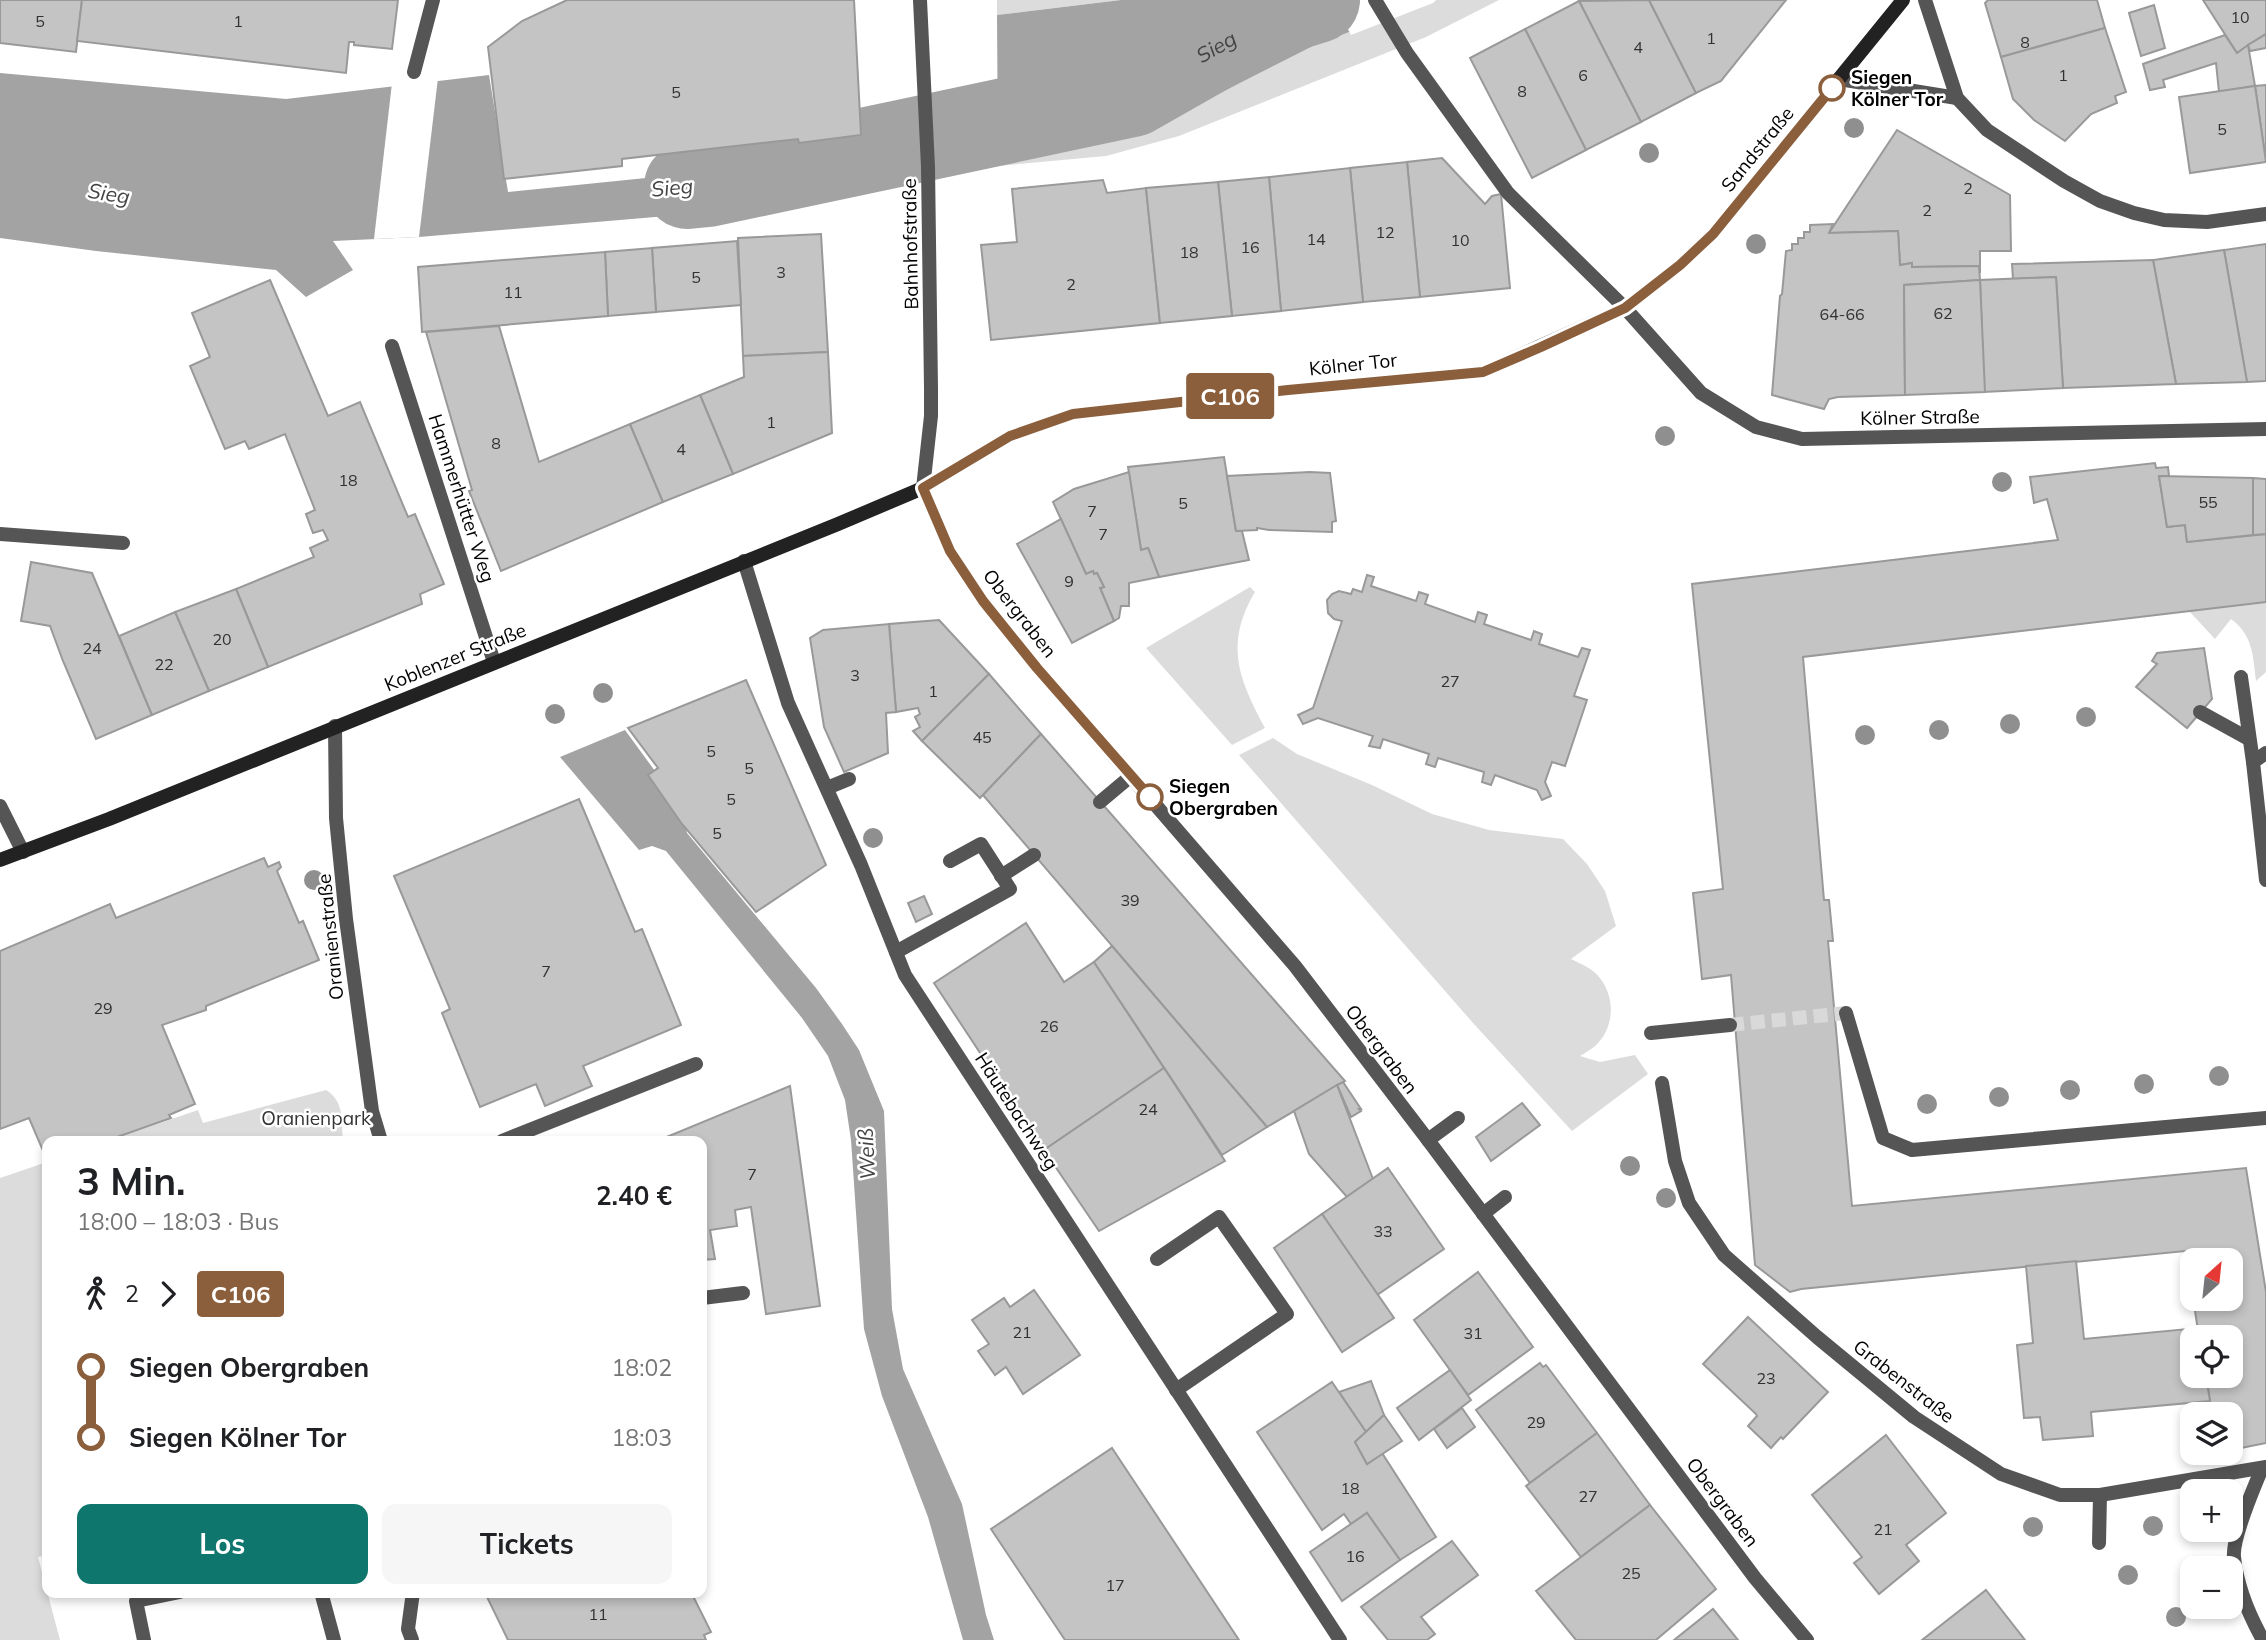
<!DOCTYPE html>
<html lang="de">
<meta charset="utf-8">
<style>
:root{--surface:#fff;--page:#f6f6f6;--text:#202124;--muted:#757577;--accent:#0f766e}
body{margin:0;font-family:Mulish,sans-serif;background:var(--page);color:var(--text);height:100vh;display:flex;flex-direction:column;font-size:26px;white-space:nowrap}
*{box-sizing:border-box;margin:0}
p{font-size:23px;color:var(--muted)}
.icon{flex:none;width:38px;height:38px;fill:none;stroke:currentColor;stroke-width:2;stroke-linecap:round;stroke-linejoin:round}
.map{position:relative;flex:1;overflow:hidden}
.panel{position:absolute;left:42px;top:1136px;width:665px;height:462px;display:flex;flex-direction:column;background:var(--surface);border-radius:14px;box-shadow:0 4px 10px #0003}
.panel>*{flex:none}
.badge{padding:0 14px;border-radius:5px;font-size:24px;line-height:46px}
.needle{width:46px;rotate:27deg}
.tools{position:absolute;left:2180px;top:1248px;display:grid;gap:14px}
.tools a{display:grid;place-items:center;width:63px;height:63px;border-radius:14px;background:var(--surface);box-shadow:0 4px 10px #0003;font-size:35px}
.map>.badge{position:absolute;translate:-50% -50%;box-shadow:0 0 0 4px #fff}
.legs{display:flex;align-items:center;gap:10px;height:77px;padding:0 35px;font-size:23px}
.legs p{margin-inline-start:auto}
.summary{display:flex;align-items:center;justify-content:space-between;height:119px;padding:0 35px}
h1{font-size:38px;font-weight:700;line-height:52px}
.primary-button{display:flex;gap:14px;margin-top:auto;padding:14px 35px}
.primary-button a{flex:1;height:80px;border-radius:14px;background:var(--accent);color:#fff;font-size:28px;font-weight:700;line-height:80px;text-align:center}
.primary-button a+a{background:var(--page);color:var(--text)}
ul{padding:0 35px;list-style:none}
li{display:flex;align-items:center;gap:24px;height:70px;font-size:26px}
li i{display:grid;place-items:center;width:10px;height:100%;margin:0 9px;background:currentColor}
li i::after{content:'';width:18px;height:18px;margin:-9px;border:5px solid;border-radius:50%;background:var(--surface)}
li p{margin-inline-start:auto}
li:first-child i{background:linear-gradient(#0000 50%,currentColor 0)}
li:last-child i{background:linear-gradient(currentColor 50%,#0000 0)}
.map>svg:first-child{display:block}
</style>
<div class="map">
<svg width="2266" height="1640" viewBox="0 0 2266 1640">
<rect width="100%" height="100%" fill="#fff"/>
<g fill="#dcdcdc">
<path d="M997,0H1121L997,15Z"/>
<path d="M1432,0H1499L1426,37L1179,136L1106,156L998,166L1101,134L1183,112L1313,46Z"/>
<path d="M1250,587L1255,592C1224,644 1239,679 1265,728L1232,745L1146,648Z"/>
<path d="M2266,602V672L2256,681C2253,656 2253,635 2231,619L2215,639L2189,611Z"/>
<path d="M1273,738L1297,754L1372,785L1432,814L1489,830L1563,839L1587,864L1605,891L1616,926L1571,959C1581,964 1592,968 1599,977C1616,997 1615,1029 1594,1047C1590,1050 1585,1053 1580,1056L1600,1062L1635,1055L1648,1074L1572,1131L1473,1023L1239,755Z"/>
<path d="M326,1090C345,1102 341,1121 343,1141H108L198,1110L203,1123Z"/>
<path d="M47,1162V1555L38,1557L60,1640H0V1178Z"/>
</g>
<g fill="#a3a3a3">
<path d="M1121,0H1432L1313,46L1183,112L1101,134L998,166L997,15Z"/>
<path d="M0,73L286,99L489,75L508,192L803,162L807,204L419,237L333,241L353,270L306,297L276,270L96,251L0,238Z"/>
<path d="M625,730L690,819L686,828L687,833L816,988L842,1024L859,1050L884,1111L892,1309L903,1369L962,1504L986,1615L994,1640H963L928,1517L882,1396L864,1329L851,1140L845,1100L828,1056L802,1018L666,851L652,846L639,850L560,757Z"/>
</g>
<g fill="#fff">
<path d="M1333,0H1436L1433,3L1351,35Z"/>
<path d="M438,78L419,237L374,239L392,83Z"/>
</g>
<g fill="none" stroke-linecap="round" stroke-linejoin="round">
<path stroke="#a3a3a3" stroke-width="86" id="s1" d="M687,186L708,184L1132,94L1275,13L1317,0"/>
</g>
<g fill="#c4c4c4" stroke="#999" stroke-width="2">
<path d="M0,0H82L76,52L0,43Z"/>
<path d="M82,0H398L392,49L354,45V42H349L346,73L77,41Z"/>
<path d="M567,0H854L861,135L799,143L798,139L622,159V166L504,179L488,47L522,21Z"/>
<path d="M1649,0L1696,93L1641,122L1579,1Z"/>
<path d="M1649,0H1786L1721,81L1696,93Z"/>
<path d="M1988,0H2097L2105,28L2001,57L1985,3Z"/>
<path d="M2203,0H2266V34L2237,53Z"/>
<path d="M1579,1L1641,122L1586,150L1525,29Z"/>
<path d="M2154,5L2165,48L2141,56L2129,13Z"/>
<path d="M2105,28L2126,92L2115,96L2117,103L2091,114L2065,141L2034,120L2013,99L2001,57Z"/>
<path d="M1525,29L1586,150L1532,178L1470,58Z"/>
<path d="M2266,34V48L2250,51L2248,45Z"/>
<path d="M2225,35L2237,53L2248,45L2255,86L2219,92L2216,63L2163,80L2165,87L2150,90L2143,64Z"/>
<path d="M2266,85V162L2255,86Z"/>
<path d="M2255,86L2266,162L2190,173L2179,97Z"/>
<path d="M1897,130L2010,195L2011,251H1980V273L1979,266L1912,267V263L1900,265L1898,231L1829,233Z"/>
<path d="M1442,158L1485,204L1492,196L1501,194L1510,288L1420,297L1407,162Z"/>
<path d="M1407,162L1420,297L1363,302L1350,168Z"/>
<path d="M1350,168L1363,302L1281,311L1269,177Z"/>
<path d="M1269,177L1281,311L1232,316L1218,182Z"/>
<path d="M1103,180L1107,193L1146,188L1160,323L991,340L981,245L1017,242L1012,189Z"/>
<path d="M1218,182L1232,316L1160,323L1146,188Z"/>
<path d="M1833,224L1829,233L1898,231L1900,265L1912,263V267L1979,266L1980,280L1904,285L1905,395L1838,397L1829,399L1824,409L1772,395L1780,296L1782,294L1786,251L1792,250V244H1798V238H1804V232H1810V225Z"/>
<path d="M821,234L828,352L743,356L738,238Z"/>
<path d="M737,241L741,305L656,312L652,248Z"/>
<path d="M2266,244V381L2247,382L2224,250Z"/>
<path d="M652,248L656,312L608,316L605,252Z"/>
<path d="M2224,250L2247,382L2176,384L2153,260Z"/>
<path d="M605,252L608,316L422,332L418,267Z"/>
<path d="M2153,260L2176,384L2063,388L2056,277L2013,279L2012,264Z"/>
<path d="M2056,277L2063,388L1984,392L1980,280Z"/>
<path d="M270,280L328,416L360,402L408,517L415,514L444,584L420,594L422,604L268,667L236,589L314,557L310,548L328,540L323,530L313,533L306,514L315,510L285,434L249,449L245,441L225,449L190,366L210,357L192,313Z"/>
<path d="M1980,280L1985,392L1905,395L1904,285Z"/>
<path d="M499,326L539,462L630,424L663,502L501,571L469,491L472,490L426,332Z"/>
<path d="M828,352L832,433L733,474L700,395L744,377L743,356Z"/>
<path d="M700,395L733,474L663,502L630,424Z"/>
<path d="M1224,457L1236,531H1242L1249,560L1159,577L1148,548L1141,550L1128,467Z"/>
<path d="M2155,463L2156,468L2168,467L2169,476H2159L2167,527L2185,525L2187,542L2266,534V602L1803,657L1824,900H1829L1833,941H1828L1852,1206L2246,1168L2266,1292V1443L2231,1450V1414H2212L2206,1376H2231V1337H2199L2193,1298H2231V1260H2193V1297L2185,1251L1801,1289L1790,1292L1755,1265L1731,975L1702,979L1693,893L1723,889L1692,584L2058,540L2047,499L2034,503L2030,477Z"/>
<path d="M1129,472L1141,550L1148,548L1159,577L1129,583V606H1121L1119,618L1114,621L1100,588L1104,587L1097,573L1094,574L1093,571L1086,574L1053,502L1074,489Z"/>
<path d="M1310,472L1330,473L1336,521L1332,522V532L1269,530L1257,528V530L1236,531L1227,476Z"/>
<path d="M2159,476L2253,478V535L2187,542L2185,525L2167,527Z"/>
<path d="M2253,478L2266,479V534L2253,535Z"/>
<path d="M1061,519L1086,574L1093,571L1094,574L1097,573L1104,587L1100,588L1114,621L1072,643L1017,544Z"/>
<path d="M31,562L92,573L152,715L96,739L63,661L50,626L21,621Z"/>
<path d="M1367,575L1374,577L1371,586L1416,601L1419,592L1428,595L1425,604L1475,622L1478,612L1487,615L1484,624L1531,640L1534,631L1542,634L1539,644L1578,657L1582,648L1590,650L1574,696L1587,700L1565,766L1552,762L1545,782L1551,796L1542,800L1537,790L1495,775L1491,785L1482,782L1484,772L1438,758L1435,767L1426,764L1429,754L1383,739L1380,748L1369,746L1373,736L1318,718L1303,724L1298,715L1313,708L1342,621L1334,619L1328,613L1327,600L1332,594L1339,591L1351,594L1353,589L1362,592Z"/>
<path d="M236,589L268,667L209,691L175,612Z"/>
<path d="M175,612L209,691L152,715L119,636Z"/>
<path d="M939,620L989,674L922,741L913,731L920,727L915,717L920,714L918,708L896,712L889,624Z"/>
<path d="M889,624L896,712L886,713L888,753L844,772L824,727L810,638L823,630Z"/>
<path d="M2204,648L2212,699L2187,728L2136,687L2157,664L2152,661L2157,653Z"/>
<path d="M989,674L1041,734L980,798L922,741Z"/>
<path d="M746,680L826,865L756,912L682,824L648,775L658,768L628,728Z"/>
<path d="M1041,734L1345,1081L1267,1127L983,795Z"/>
<path d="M579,799L635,932L642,929L681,1025L583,1066L592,1086L545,1106L536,1084L480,1107L442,1013L450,1009L394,876Z"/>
<path d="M264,858L268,867L279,862L281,867L277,871L299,923L303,921L319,960L206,1006V1010L162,1025L195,1104L169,1115L171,1118L106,1141H47V1160L29,1118L0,1129V951L110,904L116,918Z"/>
<path d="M924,896L932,914L916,922L908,903Z"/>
<path d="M1026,923L1064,982L1094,962L1164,1068L1044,1150L934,983Z"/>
<path d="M1112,946L1267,1127L1222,1155L1094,962Z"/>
<path d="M1164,1068L1225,1161L1099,1231L1044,1150Z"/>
<path d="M1343,1082L1361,1109H1359L1361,1111L1351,1117L1337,1085Z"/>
<path d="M1337,1085L1373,1179L1347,1197L1309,1154L1294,1111Z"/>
<path d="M790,1086L820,1306L766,1314L751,1207L735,1210L737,1226L710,1230L715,1259L702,1260V1141H657Z"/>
<path d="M1522,1103L1540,1125L1491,1161L1476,1137Z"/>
<path d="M1388,1168L1444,1249L1377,1295L1322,1214Z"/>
<path d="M1322,1214L1394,1318L1342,1352L1274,1248Z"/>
<path d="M2076,1261L2084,1339L2198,1328L2199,1337H2193V1376H2206L2210,1401L2091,1412L2093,1436L2043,1440L2040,1417L2024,1418L2017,1345L2033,1343L2026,1266Z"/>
<path d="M1478,1272L1533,1347L1468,1395L1414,1320Z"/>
<path d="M1034,1290L1080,1355L1023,1394L1006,1367L995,1375L978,1351L989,1344L972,1320L1004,1298L1010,1307Z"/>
<path d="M1748,1317L1828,1392L1783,1439L1781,1437L1771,1448L1748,1426L1757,1416L1756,1414L1703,1364Z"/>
<path d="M1540,1363L1543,1367L1546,1365L1597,1433L1530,1483L1476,1410Z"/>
<path d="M1450,1370L1471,1400L1419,1440L1397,1408Z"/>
<path d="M1371,1381L1384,1415L1366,1432L1339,1392Z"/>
<path d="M1332,1382L1366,1432L1355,1442L1367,1464L1382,1453L1436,1537L1400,1560L1367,1513L1351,1524L1344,1514L1322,1530L1257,1432Z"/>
<path d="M1462,1408L1475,1427L1447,1448L1434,1429Z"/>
<path d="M1384,1415L1402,1441L1367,1464L1355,1442Z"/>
<path d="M1597,1433L1650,1505L1581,1557L1526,1486Z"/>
<path d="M1886,1435L1946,1513L1906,1545L1919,1561L1879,1594L1854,1563L1862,1557L1812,1495Z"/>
<path d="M1112,1448L1239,1640H1065L991,1529Z"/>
<path d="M1650,1505L1716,1589L1656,1640H1576L1536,1591Z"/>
<path d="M1367,1513L1400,1560L1342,1601L1310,1552Z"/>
<path d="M1452,1541L1478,1575L1421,1617L1435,1634L1427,1640H1388L1361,1607Z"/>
<path d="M1986,1590L2025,1640H1922Z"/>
<path d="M498,1592H691L711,1632L704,1635L706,1640H508L486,1595Z"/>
<path d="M1713,1609L1738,1640H1674Z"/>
</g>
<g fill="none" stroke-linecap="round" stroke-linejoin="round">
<path stroke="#d9d9d9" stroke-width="14" stroke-dasharray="14 7" stroke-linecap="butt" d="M1730,1025L1846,1013"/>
<g stroke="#555" stroke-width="14">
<path d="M0,534L123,543"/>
<path d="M827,788L849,779"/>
<path d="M1100,802L1131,776"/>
<path d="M1001,876L1034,855"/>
<path d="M896,952L1010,889L981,844L950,861"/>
<path d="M1428,1140L1458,1118"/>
<path d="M502,1141L696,1064"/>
<path d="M1483,1214L1505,1197"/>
<path d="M1157,1259L1219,1217L1287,1314L1176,1390"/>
<path d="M702,1298L743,1293"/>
<path d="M2262,1468C2254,1488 2232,1537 2234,1557C2237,1586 2249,1615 2263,1640"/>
<path d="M2099,1543L2100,1495"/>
<path d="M321,1592L334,1640"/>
<path d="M144,1640L136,1601L180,1592"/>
</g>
<g stroke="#555" stroke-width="14">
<path d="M920,0L928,167L931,388V416L923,488L950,551L983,601L1037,668L1295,966L1428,1140L1755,1578L1807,1640"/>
<path d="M1375,0L1407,53L1508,193L1625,308L1701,393L1756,427L1802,439L2266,429"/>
<path d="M1925,0L1957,98L1987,130L2064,181L2100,201L2134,213L2164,220L2207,222L2266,214"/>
<path d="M414,72L433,0"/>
<path d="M1839,79L1957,98"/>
<path d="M392,346L494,662"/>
<path d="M744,561L788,703L861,865L905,975L1340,1640"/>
<path d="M2241,677L2253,762"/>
<path d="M2200,712L2249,739"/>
<path d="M335,726L336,818L346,919L372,1111L381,1141"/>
<path d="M2266,753L2253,762L2266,880"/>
<path d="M0,806L23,852"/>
<path d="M1846,1013L1883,1138L1912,1150L2266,1118"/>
<path d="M1651,1033L1730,1025"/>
<path d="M1662,1083L1675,1161L1689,1203L1724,1255L1817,1337L1914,1417L2001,1474L2060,1495H2100L2266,1467"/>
<path d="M412,1640L408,1629L413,1592"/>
</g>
<path stroke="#222" stroke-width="14" d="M0,860L109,819L838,524L923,488L1010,436L1073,414L1264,392L1483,372L1625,308L1680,265L1713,234L1903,0"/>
</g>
<g fill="#8f8f8f">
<circle cx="1854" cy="128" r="10"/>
<circle cx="1649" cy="153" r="10"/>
<circle cx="1756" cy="244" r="10"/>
<circle cx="1665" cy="436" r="10"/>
<circle cx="2002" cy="482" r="10"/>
<circle cx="603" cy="693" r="10"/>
<circle cx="555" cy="714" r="10"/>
<circle cx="2086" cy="717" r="10"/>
<circle cx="2010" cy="724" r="10"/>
<circle cx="1939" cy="730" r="10"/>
<circle cx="1865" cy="735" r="10"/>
<circle cx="873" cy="838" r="10"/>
<circle cx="314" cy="880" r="10"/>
<circle cx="2219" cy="1076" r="10"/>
<circle cx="2144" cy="1084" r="10"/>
<circle cx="2070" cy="1090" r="10"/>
<circle cx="1999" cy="1097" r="10"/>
<circle cx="1927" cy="1104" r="10"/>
<circle cx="1630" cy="1166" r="10"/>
<circle cx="1666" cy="1198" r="10"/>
<circle cx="2153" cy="1526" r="10"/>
<circle cx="2033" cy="1527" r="10"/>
<circle cx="2128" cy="1575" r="10"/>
<circle cx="2176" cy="1617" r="10"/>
</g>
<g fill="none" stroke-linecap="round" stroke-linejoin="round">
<g stroke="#fff" stroke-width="16">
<path id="line-1" d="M1150,797L1037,668L983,601L950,551L923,488L1010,436L1073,414L1288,390L1483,372L1541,347L1625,308L1680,265L1713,234L1832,88"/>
</g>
<use href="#line-1" stroke="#8b5e3c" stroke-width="10"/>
</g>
<g fill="#fff" stroke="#8b5e3c" stroke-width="3.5">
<circle cx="1832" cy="88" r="12"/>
<circle cx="1150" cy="797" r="12"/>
</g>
<g text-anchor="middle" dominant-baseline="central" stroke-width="5" stroke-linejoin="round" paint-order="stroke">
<g font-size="16" fill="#313131">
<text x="2240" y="17">10</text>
<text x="40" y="21">5</text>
<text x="238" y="21">1</text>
<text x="1711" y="38">1</text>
<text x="2025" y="42">8</text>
<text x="1638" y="47">4</text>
<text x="1583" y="75">6</text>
<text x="2063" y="75">1</text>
<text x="1522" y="91">8</text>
<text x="676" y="92">5</text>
<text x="2222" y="129">5</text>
<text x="1968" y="188">2</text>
<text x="1927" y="210">2</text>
<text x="1385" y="232">12</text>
<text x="1316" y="239">14</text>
<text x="1460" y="240">10</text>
<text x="1250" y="247">16</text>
<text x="1189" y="252">18</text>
<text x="781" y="272">3</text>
<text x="696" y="277">5</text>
<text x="1071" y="284">2</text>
<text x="513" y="292">11</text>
<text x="1943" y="313">62</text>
<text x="1842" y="314">64-66</text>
<text x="771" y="422">1</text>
<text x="496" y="443">8</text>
<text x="681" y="449">4</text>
<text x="348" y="480">18</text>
<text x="2208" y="502">55</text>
<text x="1183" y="503">5</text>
<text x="1092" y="511">7</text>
<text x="1103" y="534">7</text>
<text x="1069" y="581">9</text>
<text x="222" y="639">20</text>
<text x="92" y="648">24</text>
<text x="164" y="664">22</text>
<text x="855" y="675">3</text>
<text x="1450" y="681">27</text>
<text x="933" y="691">1</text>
<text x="982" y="737">45</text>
<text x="711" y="751">5</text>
<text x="749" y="768">5</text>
<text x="731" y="799">5</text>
<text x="717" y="833">5</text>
<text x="1130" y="900">39</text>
<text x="546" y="971">7</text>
<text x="103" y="1008">29</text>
<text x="1049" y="1026">26</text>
<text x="1148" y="1109">24</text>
<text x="752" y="1174">7</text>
<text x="1383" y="1231">33</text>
<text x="1022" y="1332">21</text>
<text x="1473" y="1333">31</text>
<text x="1766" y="1378">23</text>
<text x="1536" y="1422">29</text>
<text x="1350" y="1488">18</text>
<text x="1588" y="1496">27</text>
<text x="1883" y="1529">21</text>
<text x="1355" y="1556">16</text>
<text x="1631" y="1573">25</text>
<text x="1115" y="1585">17</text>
<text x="598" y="1614">11</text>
</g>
<g font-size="19" font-weight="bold" fill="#000" stroke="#fff" text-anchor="start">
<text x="1851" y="77">Siegen<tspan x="1851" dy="22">Kölner Tor</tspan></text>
<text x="1169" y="786">Siegen<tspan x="1169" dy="22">Obergraben</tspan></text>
</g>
<g font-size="19" fill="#000" stroke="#fff">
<text transform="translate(1757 149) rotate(-51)">Sandstraße</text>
<text transform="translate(910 244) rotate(-91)">Bahnhofstraße</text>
<text transform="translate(1353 364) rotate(-6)">Kölner Tor</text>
<text transform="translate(1920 417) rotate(-1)">Kölner Straße</text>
<text transform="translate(462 498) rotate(72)">Hammerhütter Weg</text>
<text transform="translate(1020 613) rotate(52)">Obergraben</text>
<text transform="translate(455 657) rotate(-22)">Koblenzer Straße</text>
<text transform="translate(330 937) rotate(-96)">Oranienstraße</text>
<text transform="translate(1382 1049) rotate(53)">Obergraben</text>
<text transform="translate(1017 1111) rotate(57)">Häutebachweg</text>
<text transform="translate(1904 1381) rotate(38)">Grabenstraße</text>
<text transform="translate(1723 1502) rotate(53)">Obergraben</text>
</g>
<g font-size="19" fill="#333" stroke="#fff">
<text x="316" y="1118">Oranienpark</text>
</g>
<g font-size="21" font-style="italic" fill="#444" stroke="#fff">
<text stroke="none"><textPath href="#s1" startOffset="551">Sieg</textPath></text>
<text transform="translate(672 187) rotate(-5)">Sieg</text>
<text transform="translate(109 193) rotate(9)">Sieg</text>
<text transform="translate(866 1154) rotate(-93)">Weiß</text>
</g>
</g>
</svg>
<div class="tools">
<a><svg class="needle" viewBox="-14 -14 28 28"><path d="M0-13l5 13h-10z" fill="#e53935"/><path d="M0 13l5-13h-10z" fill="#757577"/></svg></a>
<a><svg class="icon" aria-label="locate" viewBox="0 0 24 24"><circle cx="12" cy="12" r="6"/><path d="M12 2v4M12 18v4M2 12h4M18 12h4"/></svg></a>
<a><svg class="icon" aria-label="layers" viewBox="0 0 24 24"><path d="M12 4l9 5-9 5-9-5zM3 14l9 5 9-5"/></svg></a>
<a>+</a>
<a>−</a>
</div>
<b class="badge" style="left:1230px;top:396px;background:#8b5e3c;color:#fff">C106</b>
<section class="panel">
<div class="summary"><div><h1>3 Min.</h1><p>18:00 – 18:03 · Bus</p></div><b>2.40 €</b></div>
<div class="legs"><svg class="icon" aria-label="walk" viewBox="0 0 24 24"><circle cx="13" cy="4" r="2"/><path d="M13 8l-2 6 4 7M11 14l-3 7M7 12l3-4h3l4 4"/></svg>2<svg class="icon" aria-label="forward" viewBox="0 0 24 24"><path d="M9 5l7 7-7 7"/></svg><b class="badge" style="background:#8b5e3c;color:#fff">C106</b></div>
<ul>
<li><i style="color:#8b5e3c"></i><b>Siegen Obergraben</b><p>18:02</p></li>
<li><i style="color:#8b5e3c"></i><b>Siegen Kölner Tor</b><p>18:03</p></li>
</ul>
<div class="primary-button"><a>Los</a><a>Tickets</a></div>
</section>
</div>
